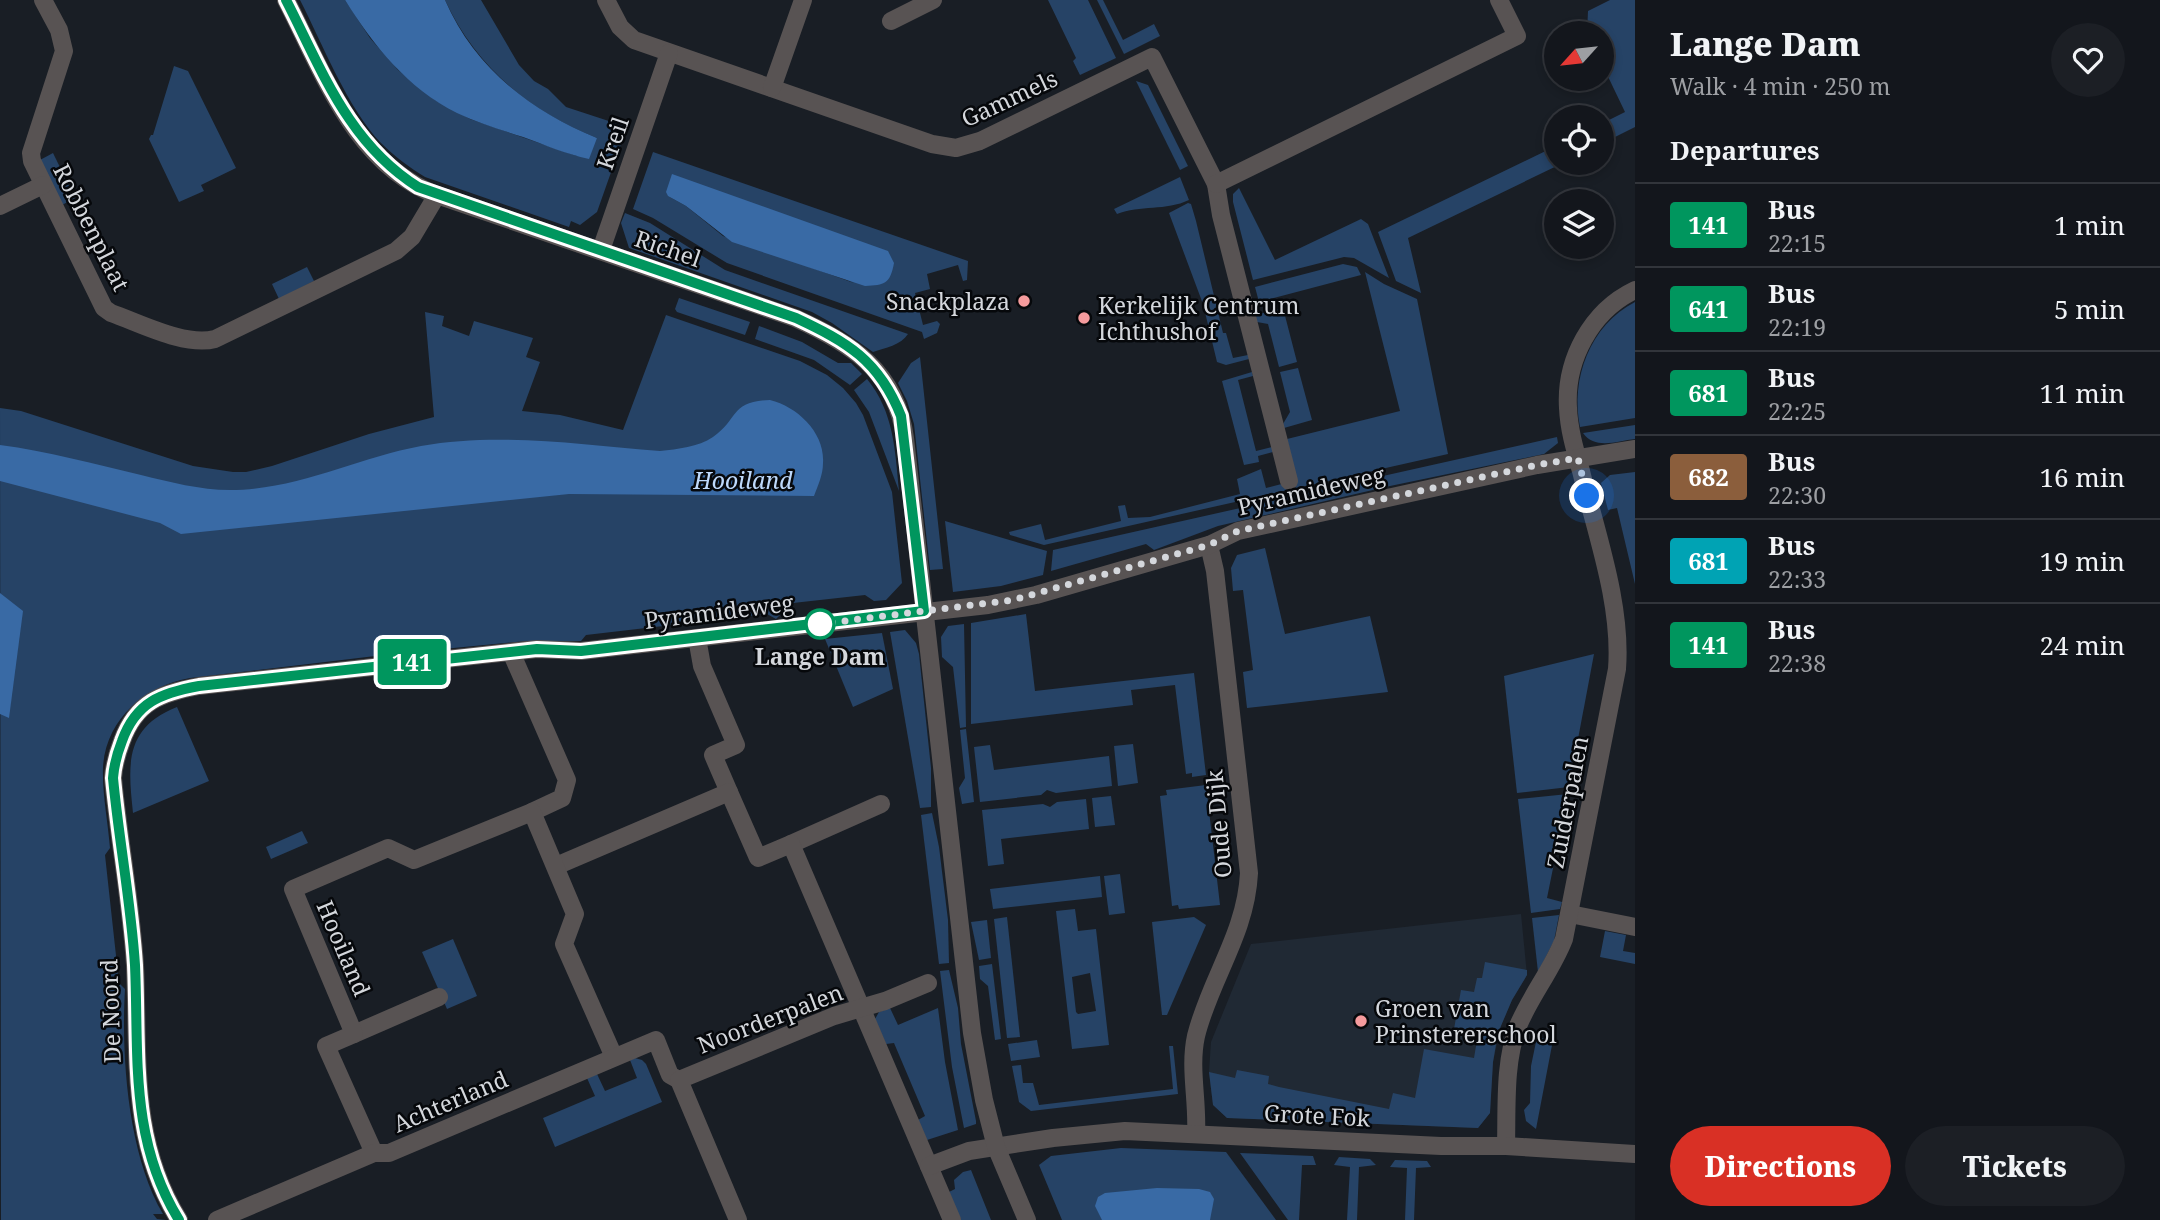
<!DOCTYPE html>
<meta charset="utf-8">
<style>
:root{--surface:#13161c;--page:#1c1f25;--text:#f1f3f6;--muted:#9d9fa3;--line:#32353b;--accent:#d93025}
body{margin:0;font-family:"Noto Serif",serif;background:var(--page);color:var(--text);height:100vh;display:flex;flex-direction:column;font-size:26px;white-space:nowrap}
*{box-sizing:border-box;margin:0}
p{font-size:23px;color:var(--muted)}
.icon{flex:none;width:38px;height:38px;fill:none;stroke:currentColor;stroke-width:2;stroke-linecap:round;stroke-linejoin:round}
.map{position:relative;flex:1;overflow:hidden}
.panel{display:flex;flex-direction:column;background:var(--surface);width:525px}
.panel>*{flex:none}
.badge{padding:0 14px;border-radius:5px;font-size:24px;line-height:46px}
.needle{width:46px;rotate:243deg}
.controls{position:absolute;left:1544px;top:21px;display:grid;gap:14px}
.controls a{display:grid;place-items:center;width:70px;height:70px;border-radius:50%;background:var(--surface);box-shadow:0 4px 10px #0003,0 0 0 2px var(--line);font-size:35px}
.you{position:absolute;width:35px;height:35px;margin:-18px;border:5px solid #fff;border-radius:50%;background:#1a73e8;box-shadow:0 0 0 10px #1a73e833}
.map>.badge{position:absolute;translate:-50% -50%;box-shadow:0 0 0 4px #fff}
h2{padding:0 35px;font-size:26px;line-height:63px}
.round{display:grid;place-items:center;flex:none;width:74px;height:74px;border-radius:37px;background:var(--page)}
.head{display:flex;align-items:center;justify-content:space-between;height:119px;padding:0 35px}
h1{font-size:33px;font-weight:800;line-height:52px}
.action{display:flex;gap:14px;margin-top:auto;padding:14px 35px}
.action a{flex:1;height:80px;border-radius:42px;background:var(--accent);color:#fff;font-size:28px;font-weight:800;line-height:80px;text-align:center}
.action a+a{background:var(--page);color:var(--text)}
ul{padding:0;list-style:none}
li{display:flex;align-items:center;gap:21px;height:84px;padding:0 35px;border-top:2px solid var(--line)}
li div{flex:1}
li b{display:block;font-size:26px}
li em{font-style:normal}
li .badge{min-width:77px;font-weight:700;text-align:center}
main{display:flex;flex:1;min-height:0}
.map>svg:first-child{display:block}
</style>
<main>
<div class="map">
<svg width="1635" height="1220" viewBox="0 0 1635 1220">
<rect width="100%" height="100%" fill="#191e25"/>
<path fill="#202934" d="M1521,914L1527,975L1512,1000L1501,1025L1493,1062L1490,1113L1478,1128L1227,1118L1213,1105L1209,1072L1211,1042L1251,944Z"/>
<g fill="#264366" fill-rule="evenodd">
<path d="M300,0H345L370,38L398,70L435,100L470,119L577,156L597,138C529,111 476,67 445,0H481L519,65L534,81L548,89L566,107L627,127L597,212L580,225L571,221L569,227L425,177C409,167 395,157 381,143C348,109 322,43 300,0Z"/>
<path d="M1048,0H1088L1116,58L1080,75L1073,61L1076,58Z"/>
<path d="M1097,0H1103L1123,40L1154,24L1160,36L1124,54Z"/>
<path d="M1610,0H1635V127L1601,144V124L1625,112L1601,62V33H1587L1588,11Z"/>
<path d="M174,66L188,71L236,168L201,185L204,191L179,202L149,139L151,135H153Z"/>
<path d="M1136,81L1148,85L1188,166L1180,170Z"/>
<path d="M1556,146V163H1563L1408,238L1421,293L1396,281L1378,232Z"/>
<path d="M653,152L968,261L967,280L963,281L958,265L927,274L930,289L915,293L923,325L937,321L940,324L937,333L924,339L922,332L727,263L653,218L633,209ZM668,196L854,283L723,236L686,206Z"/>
<path d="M53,153L75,198L62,205L40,160Z"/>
<path d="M1180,177L1189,200C1166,211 1140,205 1117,214L1114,209Z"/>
<path d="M1239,188L1275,260L1361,219L1368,224L1389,278L1354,258L1344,257L1253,280L1233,202V194Z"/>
<path d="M1188,203L1191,204L1196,221L1223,333H1226L1233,358L1248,355L1249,359L1226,365L1217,362L1203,304L1169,213Z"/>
<path d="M625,213L650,223L725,270L908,334C901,345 885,348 873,352L832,323L812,312L629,248L621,223Z"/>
<path d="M1343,264L1357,267L1361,275L1259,302L1255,287Z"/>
<path d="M307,267L314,281L279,299L272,284Z"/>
<path d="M1365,272L1384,284L1417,299L1448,454L1044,545L1010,535L1009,532L1041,524L1045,540L1121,521L1118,506L1125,505L1128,518L1150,517L1240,494L1237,479L1261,469L1266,488L1297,480L1287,439L1400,411Z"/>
<path d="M679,298L750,322L745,335L677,312L675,309Z"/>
<path d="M1635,302V418L1580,427C1570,379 1590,325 1635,302Z"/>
<path d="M1283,308L1297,362L1279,367L1268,324L1257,322L1255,315Z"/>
<path d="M425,312L444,316L442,326L469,336L474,321L533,338L526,357L540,362L522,411L560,415L623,430L666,315L800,361L827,375L843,388L856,403L863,415L892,492L902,583L886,600L874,601L865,595L784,604V611L776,619L767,614L586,635L581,641H526L392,654L190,678C145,686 106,719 103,767C102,793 108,822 110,848L105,855L119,983L125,989C121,1056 128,1155 163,1214H153L157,1219L166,1220H1L0,408L21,411L193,466L233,472H246L272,466L369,434L434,417Z"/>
<path d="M759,326L802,342L838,363H851L862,374L850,385L814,360L755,339Z"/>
<path d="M920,357L943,569L930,570L914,424L907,401L898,383L911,363Z"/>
<path d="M1298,368L1312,420L1284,428L1283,424L1290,412L1280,372Z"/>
<path d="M1252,372L1253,376L1238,380L1256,451L1272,447L1273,452L1258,456L1259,462L1244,465L1222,381Z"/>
<path d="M867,379C894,412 895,450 899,491L869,412L854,390Z"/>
<path d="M1635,425V439C1617,441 1595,450 1583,433Z"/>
<path d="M1557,437L1558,443L1544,454L1390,486L1218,526L1154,550L1146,544L1051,571L1053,550Z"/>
<path d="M1635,472V584L1617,508L1608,510L1601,483L1610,475Z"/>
<path d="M945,521L1047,551L1043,575L1001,586L953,592Z"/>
<path d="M1265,548L1285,634L1370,616L1388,692L1247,708L1243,672L1253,670L1243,590L1233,591L1231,568L1237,555Z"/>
<path d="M1026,614L1035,691L1194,673L1206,775L1192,777V773L1186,774L1175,685L1131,690L1133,705L971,724V623Z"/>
<path d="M964,624L966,727L960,728L953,667L942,657L941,637L948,626Z"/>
<path d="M905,630L916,643L919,654L931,768V807L920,808L890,632Z"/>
<path d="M882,633L893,689L853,707L825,639Z"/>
<path d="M1594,654L1569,787L1517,793L1504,676Z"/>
<path d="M177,707L209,781L133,813C128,765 124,728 177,707Z"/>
<path d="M966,729L974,802L962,804L959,788L965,778L960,730Z"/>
<path d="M1133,744L1138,783L1118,786L1114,746Z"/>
<path d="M990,745L994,770L1109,756L1112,786L1056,793L1047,790L1041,795L980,802L974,747Z"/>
<path d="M1206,785L1220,905L1179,909L1178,905L1172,906L1160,796L1167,795L1166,790Z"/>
<path d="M1568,794L1547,898L1562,902L1560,909L1531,913L1518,799Z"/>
<path d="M1111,796L1115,825L1095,827L1092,798Z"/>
<path d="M1086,799L1089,829L1001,839L1004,864L988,866L982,810L1043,804L1050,807L1057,802Z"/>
<path d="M932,813L939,847L948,920L949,963L939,964L921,815Z"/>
<path d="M302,831L308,843L271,859L266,847Z"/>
<path d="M1120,874L1125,913L1109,915L1104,876Z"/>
<path d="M1100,876L1102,897L993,909L990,889Z"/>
<path d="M1075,909L1078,931L1096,929L1109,1045L1072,1049L1056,911ZM1090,973L1096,1011L1078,1014L1076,1012L1072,977Z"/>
<path d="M1559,915L1554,941L1538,972L1532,918Z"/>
<path d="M1007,917L1020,1037L1007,1038L994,919Z"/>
<path d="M1194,917L1206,925L1167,1015H1162L1152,922Z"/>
<path d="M987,920L991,958L979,960L971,922Z"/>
<path d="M1605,931L1626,935L1623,951L1635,953V964L1600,957Z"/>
<path d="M453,939L477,996L447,1009L422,952Z"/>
<path d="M1485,962L1527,970V975L1512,1000L1498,1033L1493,1062L1490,1113L1478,1128L1227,1118L1213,1105L1209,1072L1235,1078L1237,1070L1269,1076L1268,1084L1279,1087L1389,1109L1393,1093L1415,1098L1424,1049L1474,1058L1478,1034L1454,1029L1461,990L1474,992L1477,978H1482Z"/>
<path d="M992,964L1001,1039L995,1040L988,986L980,979L979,966Z"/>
<path d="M949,970L958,1008L961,1044L976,1121V1124L964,1128L952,1067L940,971Z"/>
<path d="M890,1008L898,1025L938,1008L945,1062L958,1130L927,1140L918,1120L925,1116L894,1043L886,1044L875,1019L879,1012Z"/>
<path d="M1537,1037L1553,1040L1536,1129L1526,1121L1524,1110L1530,1103L1531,1066Z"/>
<path d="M1037,1040L1040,1057L1011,1061L1008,1044Z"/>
<path d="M1169,1046H1173L1178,1094L1031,1111L1019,1102L1012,1066L1021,1065L1023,1083H1033L1039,1105L1173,1089Z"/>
<path d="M635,1058L642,1060L646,1064L662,1102L555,1147L543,1118L595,1096L587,1078L597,1074L605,1091L637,1078L630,1060Z"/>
<path d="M1121,1148L1226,1152L1276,1220H1062L1039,1165L1051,1156Z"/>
<path d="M1240,1153L1313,1156L1316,1165H1302L1299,1220H1288Z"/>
<path d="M1339,1157L1370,1159L1376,1165L1359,1167L1357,1220H1347L1350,1167L1334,1165Z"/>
<path d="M1395,1160L1427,1161L1431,1167L1416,1168L1414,1220H1405L1407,1168L1390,1167Z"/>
<path d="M971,1170L991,1220H961L949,1192L955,1189L954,1180L963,1172Z"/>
</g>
<g fill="#396aa5">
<path d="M345,0H445C474,67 530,111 597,138L589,159C566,154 545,145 523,137C501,130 478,123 457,113C408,89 373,45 345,0Z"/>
<path d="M672,174L888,251L894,263C890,284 885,285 865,286L732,242L686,206L668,196L666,192Z"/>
<path d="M770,400C798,407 825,433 823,463C823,475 818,485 814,496L569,494L181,534L160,523L0,481V445C47,451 94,464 141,475C170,482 200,490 230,490C297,490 357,458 421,446C500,432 581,445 660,451C678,449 698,447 713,437C739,419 730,401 770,400Z"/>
<path d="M0,593L23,611L9,718L0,714Z"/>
<path d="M1157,1188L1199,1189L1210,1192L1214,1199L1210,1220H1102L1095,1206L1098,1197L1105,1193Z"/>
</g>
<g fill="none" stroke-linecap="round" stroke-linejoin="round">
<g stroke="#585353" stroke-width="18">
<path d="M43,0L59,30L64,51L31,153L32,161L104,308L111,313C140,323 185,347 215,339L396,251L412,237L437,195"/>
<path d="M606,0L620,27L634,40L932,144L956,148L980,141L1152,57L1216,184L1221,215L1289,481"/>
<path d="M891,21L933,0"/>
<path d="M772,88L803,0"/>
<path d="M1216,184L1517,36L1499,0"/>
<path d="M0,206L43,185"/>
<path d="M601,250L669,53"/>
<path d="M697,638L702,666L736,745L713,755L729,792"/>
<path d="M511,652L567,780L562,798L532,812"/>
<path d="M791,844L881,804"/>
<path d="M556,866L729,792L758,858L791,844L952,1220"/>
<path d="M1570,914L1635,927"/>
<path d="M354,1034L439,997"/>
<path d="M1196,1133C1198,1101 1189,1068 1196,1036C1210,979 1246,934 1249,873L1215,571L1209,545"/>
<path d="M1506,1146C1507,1108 1504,1062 1518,1026C1531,995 1552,970 1564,939L1617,669C1622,604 1596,533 1581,471C1575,450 1569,430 1568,408C1565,360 1591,311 1635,290"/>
<path d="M374,1153L326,1046L354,1034L293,889L388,848L414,860L532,812L575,914L564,944L614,1057"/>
<path d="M929,1166L969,1151L1053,1138L1125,1131L1441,1146H1506L1635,1154"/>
<path d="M179,1220C129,1139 139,1055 135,965C131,903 119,840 113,778C114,764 117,754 122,741C136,702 161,693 199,686L537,649L581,651L988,605L1036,595L1209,545L1238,531L1537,465L1635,449"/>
<path d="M217,1220L374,1153H389L656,1040L670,1075L679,1080"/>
<path d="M738,1220L679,1080L834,1016L885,1001L928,983"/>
</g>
<path stroke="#585353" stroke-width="18" d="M286,0C323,72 355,165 437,195L795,318C852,344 896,371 905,438L972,1033L984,1100L996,1147L1027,1220"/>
</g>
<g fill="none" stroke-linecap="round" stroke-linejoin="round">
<g stroke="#fff" stroke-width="16">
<path id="line" d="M179,1220C129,1139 139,1055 135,965C131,903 119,841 113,778C114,764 117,754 122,741C136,702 161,693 199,686L537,649L581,651L924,611L901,416C879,360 847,342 796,318L418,187C348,143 322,70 286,0"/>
</g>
<use href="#line" stroke="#00965e" stroke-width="10"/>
<path stroke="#d4d7dc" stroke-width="7" stroke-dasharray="0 12.6" d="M820,624L1013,600L1209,545L1238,531L1537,465L1578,458L1587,496"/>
</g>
<g fill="#f59b9d" stroke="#06080b" stroke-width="2.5">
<circle cx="1024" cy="301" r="7"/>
<circle cx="1084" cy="318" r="7"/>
<circle cx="1361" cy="1021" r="7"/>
</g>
<circle fill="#fff" stroke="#00965e" stroke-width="3.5" cx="820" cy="624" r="14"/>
<g text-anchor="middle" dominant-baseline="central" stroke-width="5" stroke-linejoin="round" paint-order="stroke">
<g font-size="23" fill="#d4d7dc" stroke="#06080b">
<text transform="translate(1009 98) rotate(-25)">Gammels</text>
<text transform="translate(612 143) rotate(-71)">Kreil</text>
<text transform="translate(92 227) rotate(63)">Robbenplaat</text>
<text transform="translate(668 248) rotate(19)">Richel</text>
<text transform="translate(1311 490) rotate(-13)">Pyramideweg</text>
<text transform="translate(719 611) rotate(-7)">Pyramideweg</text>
<text transform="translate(1567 802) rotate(-79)">Zuiderpalen</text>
<text transform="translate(1218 824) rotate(-95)">Oude Dijk</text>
<text transform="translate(344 948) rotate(67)">Hooiland</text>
<text transform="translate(110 1011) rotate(-92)">De Noord</text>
<text transform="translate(770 1018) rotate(-21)">Noorderpalen</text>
<text transform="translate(450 1101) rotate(-23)">Achterland</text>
<text transform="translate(1317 1115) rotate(3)">Grote Fok</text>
</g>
<g font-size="23" fill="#d4d7dc" stroke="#06080b" text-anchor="start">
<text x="1010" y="301" text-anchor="end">Snackplaza</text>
<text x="1098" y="305">Kerkelijk Centrum<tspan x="1098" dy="26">Ichthushof</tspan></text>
<text x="1375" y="1008">Groen van<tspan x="1375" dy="26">Prinstererschool</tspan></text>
</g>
<g font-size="23" font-style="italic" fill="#bed9fb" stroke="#06080b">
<text x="743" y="480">Hooiland</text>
</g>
<g font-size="23" font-weight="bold" fill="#d4d7dc" stroke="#06080b">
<text x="820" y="656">Lange Dam</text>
</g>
</g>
</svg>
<div class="controls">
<a><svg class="needle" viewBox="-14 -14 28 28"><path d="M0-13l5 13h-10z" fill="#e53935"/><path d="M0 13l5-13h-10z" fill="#9d9fa3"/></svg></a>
<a><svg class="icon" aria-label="locate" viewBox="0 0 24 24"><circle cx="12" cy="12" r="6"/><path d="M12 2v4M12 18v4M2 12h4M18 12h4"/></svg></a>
<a><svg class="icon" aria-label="layers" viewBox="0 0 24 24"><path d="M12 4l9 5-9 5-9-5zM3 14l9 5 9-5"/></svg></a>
</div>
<div class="you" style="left:1587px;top:496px"></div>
<b class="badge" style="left:412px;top:662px;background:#00965e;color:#fff">141</b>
</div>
<section class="panel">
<div class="head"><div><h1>Lange Dam</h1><p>Walk · 4 min · 250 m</p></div><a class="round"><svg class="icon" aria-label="heart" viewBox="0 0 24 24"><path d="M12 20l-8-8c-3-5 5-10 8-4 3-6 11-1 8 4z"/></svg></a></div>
<h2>Departures</h2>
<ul>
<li><span class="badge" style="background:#00965e;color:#fff">141</span><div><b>Bus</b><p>22:15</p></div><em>1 min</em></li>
<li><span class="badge" style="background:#00965e;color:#fff">641</span><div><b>Bus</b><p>22:19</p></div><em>5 min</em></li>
<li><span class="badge" style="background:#00965e;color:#fff">681</span><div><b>Bus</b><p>22:25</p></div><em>11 min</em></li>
<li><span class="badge" style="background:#8b5e3c;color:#fff">682</span><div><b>Bus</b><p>22:30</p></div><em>16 min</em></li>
<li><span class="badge" style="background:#00a3b4;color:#fff">681</span><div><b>Bus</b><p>22:33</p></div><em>19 min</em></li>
<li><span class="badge" style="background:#00965e;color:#fff">141</span><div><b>Bus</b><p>22:38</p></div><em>24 min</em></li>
</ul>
<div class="action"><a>Directions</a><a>Tickets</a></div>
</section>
</main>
